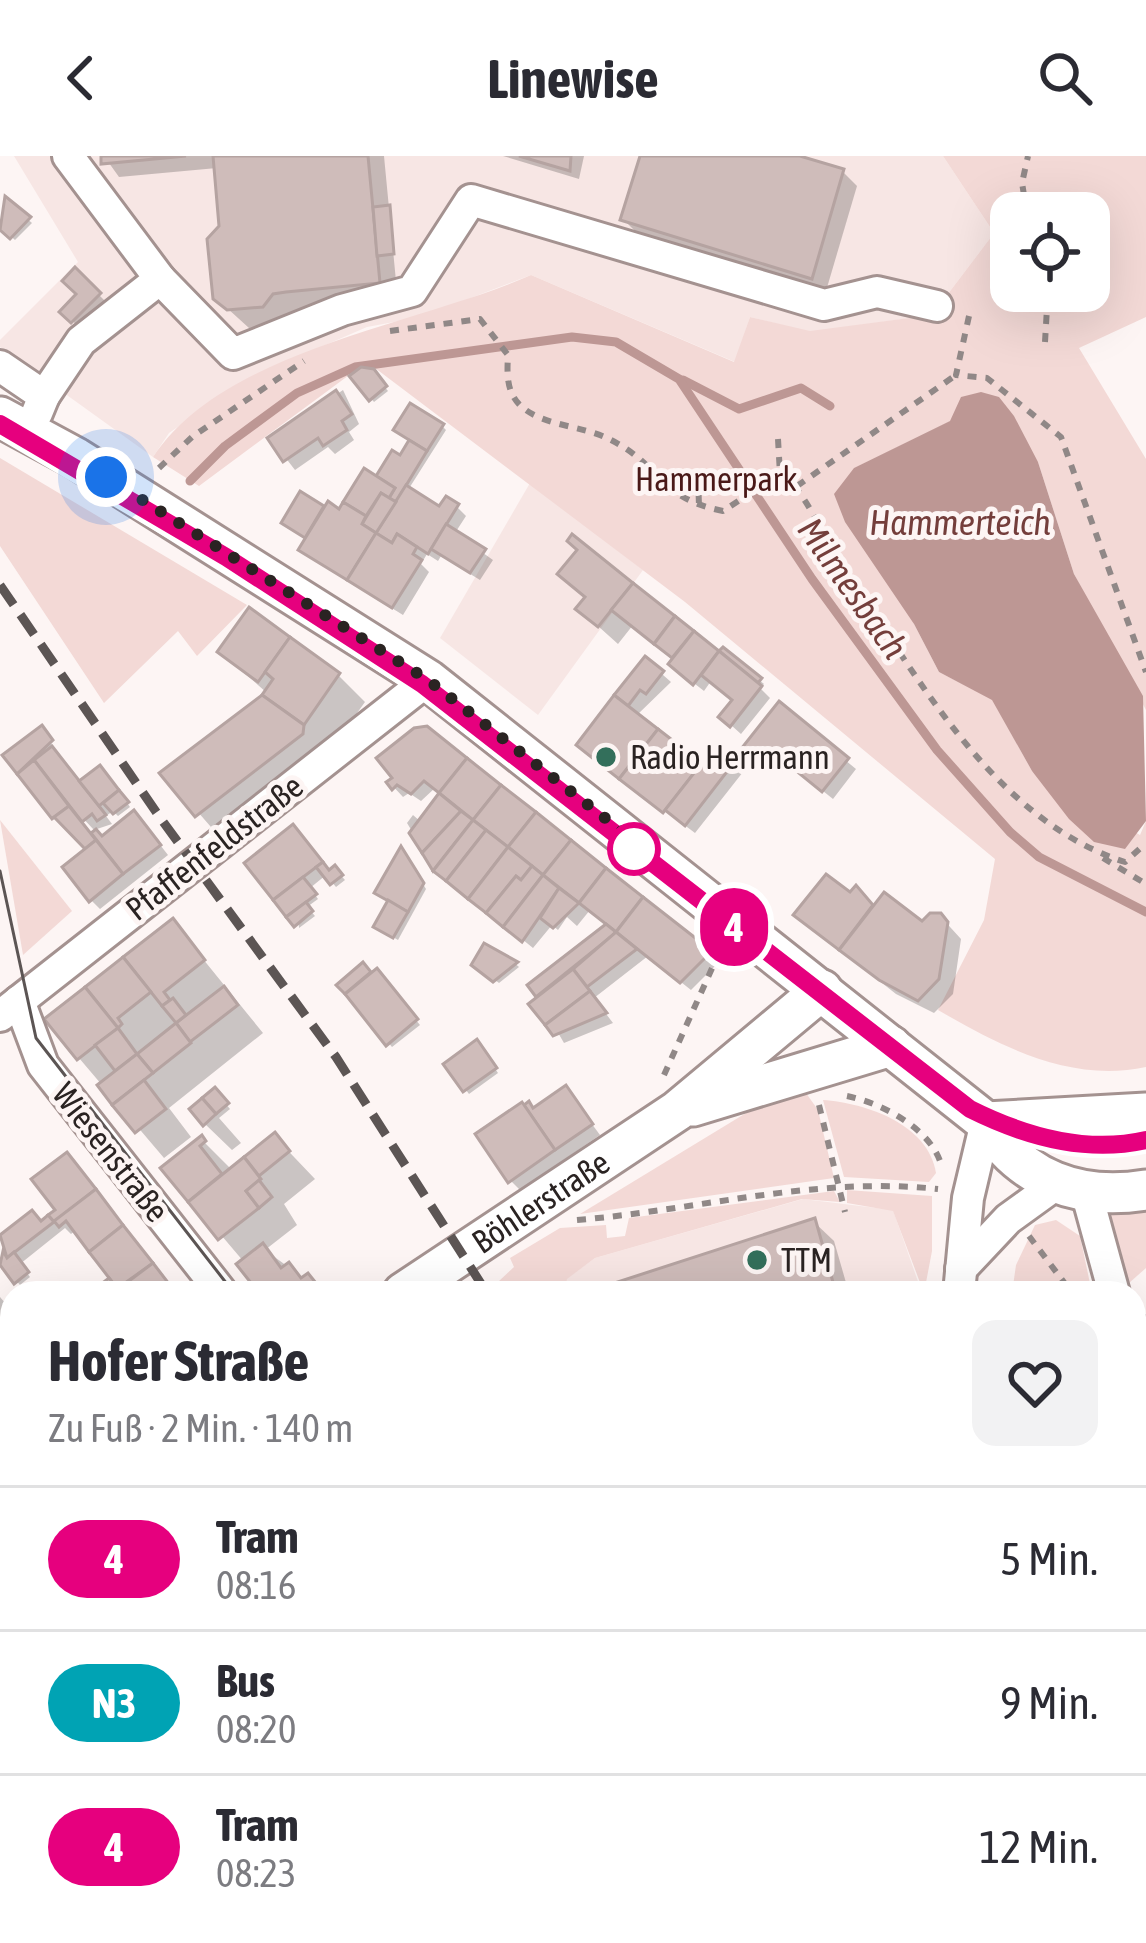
<!DOCTYPE html>
<html lang="de">
<meta charset="utf-8">
<style>
:root{--surface:#fff;--page:#f2f2f3;--text:#2b2b33;--muted:#7c7c81;--line:#e1e1e2}
body{margin:0;font-family:"Asap Condensed",sans-serif;background:var(--page);color:var(--text);height:100vh;display:flex;flex-direction:column;font-size:45px;white-space:nowrap}
*{box-sizing:border-box;margin:0}
p{font-size:39px;color:var(--muted)}
.icon{flex:none;width:66px;height:66px;fill:none;stroke:currentColor;stroke-width:2;stroke-linecap:round;stroke-linejoin:round}
.map{position:relative;flex:1;overflow:hidden}
.panel{position:absolute;left:0px;top:1125px;width:1146px;height:663px;display:flex;flex-direction:column;background:var(--surface);border-radius:36px 36px 0 0;box-shadow:0 12px 48px #0002}
.panel>*{flex:none}
.badge{padding:0 24px;border-radius:39px;font-size:42px;line-height:78px}
.tools{position:absolute;left:990px;top:36px;display:grid;gap:24px}
.tools a{display:grid;place-items:center;width:120px;height:120px;border-radius:24px;background:var(--surface);box-shadow:0 12px 48px #0002;font-size:60px}
.you{position:absolute;width:60px;height:60px;margin:-30px;border:9px solid #fff;border-radius:50%;background:#1a73e8;box-shadow:0 0 0 18px #1a73e833}
.map>.badge{position:absolute;translate:-50% -50%;box-shadow:0 0 0 6px #fff}
.round{display:grid;place-items:center;flex:none;width:126px;height:126px;border-radius:24px;background:var(--page)}
.summary{display:flex;align-items:center;justify-content:space-between;height:204px;padding:0 48px}
h1{font-size:57px;font-weight:700;line-height:90px}
ul{padding:0;list-style:none}
li{display:flex;align-items:center;gap:36px;height:144px;padding:0 48px;border-top:3px solid var(--line)}
li div{flex:1}
li b{display:block;font-size:45px}
li em{font-style:normal}
li .badge{min-width:132px;font-weight:700;text-align:center}
header{display:flex;justify-content:space-between;align-items:center;height:156px;padding:0 48px;background:var(--surface);font-size:54px;font-weight:700}
.map>svg:first-child{display:block}
</style>
<header><svg class="icon" aria-label="back" viewBox="0 0 24 24"><path d="M15 5l-7 7 7 7"/></svg>Linewise<svg class="icon" aria-label="search" viewBox="0 0 24 24"><circle cx="10" cy="10" r="6"/><path d="M15 15l6 6"/></svg></header>
<div class="map">
<svg width="1146" height="1787" viewBox="0 0 1146 1787">
<rect width="100%" height="100%" fill="#fdf5f4"/>
<g fill="#f7e6e4">
<path d="M14,0H943L994,77L932,159L810,176L750,161L735,206L531,119L421,161L367,171L247,223L169,277L153,301L0,191V184L78,106Z"/>
<path d="M530,327L643,414L538,559L440,482Z"/>
<path d="M803,1043L893,1054L922,1137H564L566,1123L595,1102Z"/>
<path d="M12,1495V1776H593L594,1787H0V1504Z"/>
<path d="M1134,1629L1146,1693V1787H945L946,1776H1134Z"/>
<path d="M725,1776H864L862,1787H725Z"/>
</g>
<g fill="#f3d9d6" fill-rule="evenodd">
<path d="M943,0H1146V161L1079,192L1146,303V554L1074,418L1038,306L951,265L855,312L914,468L939,516L992,543L1032,615L1140,679L1146,665V911C1070,927 1002,891 938,854L984,764L995,703L685,446L375,212L360,211L199,330L153,301C224,193 418,169 531,119L734,206L750,161L810,175L932,159L994,77ZM1011,57H1089V135H1011Z"/>
<path d="M0,302L247,449L197,500L178,475L104,547L0,390Z"/>
<path d="M0,664L72,755L23,799Z"/>
<path d="M806,937L818,954L834,1022L580,1058L751,954Z"/>
<path d="M823,944C866,947 928,968 936,1017L929,1026L844,1021Z"/>
<path d="M847,1034L932,1040V1095L924,1137L893,1055L847,1047Z"/>
<path d="M834,1035L840,1046L802,1043L595,1102L567,1123L564,1137H507L499,1125L514,1111L510,1102L560,1072L606,1069L607,1082L625,1080L629,1062Z"/>
<path d="M1146,1055V1112L1129,1127L1117,1109L1105,1058Z"/>
<path d="M1056,1064L1080,1080L1092,1137H1012L1016,1109L1035,1069Z"/>
<path d="M1134,1235L1146,1253V1693L1134,1629Z"/>
</g>
<path fill="#bd9794" d="M981,236L999,241L1014,260L1038,306L1074,418L1143,540L1146,665L1125,693L1094,686L1069,663L1032,615L992,544L939,516L914,468L845,366L834,338L854,312L950,265L961,241Z"/>
<g fill="#0003">
<path d="M104,0H384L398,146L306,154L293,157L283,169L249,172L216,142L223,71L217,12L119,21Z"/>
<path d="M503,0H584L579,23Z"/>
<path d="M643,0H790L843,16L857,30L826,135L638,78L624,64Z"/>
<path d="M5,44L32,67L15,84L0,71Z"/>
<path d="M75,115L108,148L82,174L63,156L80,138Z"/>
<path d="M372,216L388,235L374,246L354,221Z"/>
<path d="M343,234L359,268L349,276L354,284L335,298L328,291L295,314L271,283Z"/>
<path d="M442,270L446,274L408,334L440,355L457,351L466,360L455,377L493,404L480,424L441,400L438,405L427,398L421,408L429,416L403,459L311,402L302,393L308,383L288,370L301,339L325,355L340,357L388,331L413,285Z"/>
<path d="M573,382L730,508L724,495L764,528L760,532L770,542L741,578L722,561L736,545L711,525L704,535L681,517L676,503L633,469L618,488L579,453L587,443L581,395Z"/>
<path d="M221,496L338,519L365,546L329,596L224,686L164,617L267,537Z"/>
<path d="M646,504L671,526L636,560L702,612L734,606L743,616L695,677L589,597Z"/>
<path d="M779,550L856,613L833,643L783,603L773,617L754,602Z"/>
<path d="M41,573L80,628L109,622L130,651L118,660L113,655L106,660L112,668L94,674L79,658L91,681L96,677L103,683L143,667L168,699L100,753L91,744L89,693L55,661L7,600Z"/>
<path d="M415,574L710,797L719,806L691,834L648,800L594,842L613,867L564,887L531,830L609,769L590,754L577,770L567,761L558,774L552,769L533,792L435,713L407,667L413,659L421,666L443,638L435,632L421,645L409,637L403,641L390,627Z"/>
<path d="M293,672L330,717L335,713L345,724L336,731L326,719L310,732L318,743L307,751L315,760L299,772Z"/>
<path d="M404,697L426,733L398,784L381,774Z"/>
<path d="M856,733L874,753L923,769L940,760L961,783L953,838L934,857L896,838L807,768Z"/>
<path d="M173,766L263,877L169,952L191,981L164,1002L79,902Z"/>
<path d="M504,798L519,811L499,827L479,812Z"/>
<path d="M363,810L371,819L376,816L420,869L392,891L341,829Z"/>
<path d="M480,891L498,917L469,938L447,909Z"/>
<path d="M566,933L600,979L520,1034L511,1025L533,956Z"/>
<path d="M215,935L230,953L219,962L241,987L232,994L205,968Z"/>
<path d="M274,980L315,1023L284,1048L297,1069L265,1094L324,1137H262L244,1106L165,1013L201,983L232,1014Z"/>
<path d="M76,1009L176,1137H94L114,1122L76,1074L71,1078L65,1072L20,1108L30,1121L20,1129L5,1111L0,1115L13,1102L10,1097L0,1105L7,1096L0,1083L32,1058L42,1068L60,1054Z"/>
<path d="M814,1066L834,1085L849,1137H603Z"/>
<path d="M0,1141L12,1155V1210L0,1213Z"/>
<path d="M0,1240L12,1255V1276L0,1285Z"/>
<path d="M12,1328V1409L0,1418V1339Z"/>
<path d="M224,1776H454L463,1787H234Z"/>
</g>
<g fill="none" stroke-linecap="round" stroke-linejoin="round">
<g stroke="#bd9794" stroke-width="9">
<path d="M683,224L739,253L801,232L830,250"/>
<path d="M190,325L225,290L297,237L355,211L572,181L616,186L679,223L812,423L937,594L1010,676L1039,701L1146,756"/>
</g>
</g>
<g fill="#cfbcba" stroke="#b5a3a1" stroke-width="3">
<path d="M101,0H186L101,8Z"/>
<path d="M213,0H368L380,127L286,136L273,138L263,151L227,154L213,143L207,83L219,70Z"/>
<path d="M519,0H571L570,15Z"/>
<path d="M640,0H800L844,13L812,123L620,64Z"/>
<path d="M5,40L31,61L10,83L0,74Z"/>
<path d="M390,49L394,98L377,100L373,51Z"/>
<path d="M75,111L101,137L71,167L59,156L76,138L62,125Z"/>
<path d="M361,211L374,213L387,230L369,245L349,220Z"/>
<path d="M336,234L352,258L342,265L347,274L323,290L318,282L283,306L267,282Z"/>
<path d="M410,247L444,268L427,295L393,274Z"/>
<path d="M409,284L427,295L396,346L389,342L395,332L376,320L392,294L400,299Z"/>
<path d="M364,312L395,332L389,342L381,337L366,360L343,346Z"/>
<path d="M406,329L439,350L446,340L459,348L428,398L397,378L392,387L376,377Z"/>
<path d="M300,335L324,350L305,382L281,367Z"/>
<path d="M381,337L396,346L376,377L362,368Z"/>
<path d="M328,345L339,353L343,346L366,360L362,368L376,377L347,424L298,394Z"/>
<path d="M446,368L486,393L470,417L431,393Z"/>
<path d="M376,377L392,387L397,378L417,391L413,398L422,404L392,452L347,424Z"/>
<path d="M572,378L633,427L598,471L575,453L585,441L557,418L577,394L567,385Z"/>
<path d="M633,427L675,460L654,488L611,454Z"/>
<path d="M249,451L290,481L258,526L217,496Z"/>
<path d="M675,460L694,475L672,502L654,488Z"/>
<path d="M694,475L719,495L693,529L668,508Z"/>
<path d="M290,481L340,517L304,569L262,539L273,523L265,516Z"/>
<path d="M723,491L762,522L758,527L719,495Z"/>
<path d="M719,495L762,530L730,571L718,561L732,544L701,519Z"/>
<path d="M645,500L664,515L646,538L640,534L628,550L614,539Z"/>
<path d="M262,539L304,569L303,578L195,661L159,617Z"/>
<path d="M614,539L658,573L619,623L576,589Z"/>
<path d="M779,545L849,602L822,636L773,596L762,610L741,593Z"/>
<path d="M42,569L53,584L17,618L2,599Z"/>
<path d="M427,570L467,602L439,637L424,625L411,638L397,629L392,634L386,626L392,622L376,602L414,572Z"/>
<path d="M658,573L702,607L663,657L619,623Z"/>
<path d="M716,589L736,604L685,670L665,654Z"/>
<path d="M52,590L106,659L97,665L92,658L82,666L34,604Z"/>
<path d="M467,602L501,629L473,664L439,637Z"/>
<path d="M34,604L69,650L52,663L17,618Z"/>
<path d="M100,609L119,634L99,650L79,625Z"/>
<path d="M501,629L536,656L508,691L473,664Z"/>
<path d="M119,634L129,646L113,658L103,647Z"/>
<path d="M439,637L461,655L422,697L409,677Z"/>
<path d="M69,650L96,684L85,693L54,661Z"/>
<path d="M134,654L161,689L123,718L91,677L96,673L102,680Z"/>
<path d="M461,655L473,664L433,715L422,697Z"/>
<path d="M536,656L571,684L543,719L508,691Z"/>
<path d="M473,664L486,674L446,725L433,715Z"/>
<path d="M293,668L323,706L273,744L244,707Z"/>
<path d="M486,674L508,691L468,743L446,725Z"/>
<path d="M96,684L123,718L89,746L62,711Z"/>
<path d="M571,684L606,712L579,747L543,719Z"/>
<path d="M401,690L424,727L408,756L374,737Z"/>
<path d="M508,691L532,710L521,724L516,720L486,757L468,743Z"/>
<path d="M323,706L329,714L335,709L343,719L330,729L316,711Z"/>
<path d="M532,710L543,719L503,771L486,757L516,720L521,724Z"/>
<path d="M606,712L643,741L616,776L579,747Z"/>
<path d="M826,718L850,736L856,729L873,749L839,794L793,759Z"/>
<path d="M543,719L559,732L522,786L503,771Z"/>
<path d="M303,721L317,738L286,761L273,744Z"/>
<path d="M559,732L579,747L553,772L540,762Z"/>
<path d="M884,736L922,765L930,757H941L948,766L939,823L918,845L879,824L839,794Z"/>
<path d="M643,741L712,795L680,827L616,776Z"/>
<path d="M388,744L408,756L393,782L373,771Z"/>
<path d="M306,746L313,755L294,771L286,761Z"/>
<path d="M173,762L205,804L164,836L170,844L162,850L123,801Z"/>
<path d="M606,768L616,776L612,780L536,841L527,829Z"/>
<path d="M616,776L637,793L587,831L573,813Z"/>
<path d="M484,787L518,806L493,826L471,809Z"/>
<path d="M123,801L151,836L118,862L122,868L118,872L85,831Z"/>
<path d="M363,806L371,816L345,838L336,829Z"/>
<path d="M377,812L418,863L386,890L345,838Z"/>
<path d="M573,813L590,835L545,869L528,848Z"/>
<path d="M224,830L238,849L190,886L176,867Z"/>
<path d="M85,831L118,872L77,904L44,863Z"/>
<path d="M590,835L607,857L553,880L545,869Z"/>
<path d="M173,842L186,859L176,867L162,850Z"/>
<path d="M176,867L191,887L153,917L137,898Z"/>
<path d="M118,872L137,898L115,915L95,889Z"/>
<path d="M477,883L497,912L463,936L443,908Z"/>
<path d="M137,898L153,917L112,949L97,929Z"/>
<path d="M144,924L166,953L135,977L112,949Z"/>
<path d="M566,929L593,968L555,994L524,949L529,945L533,952Z"/>
<path d="M215,931L229,947L216,958L202,942Z"/>
<path d="M202,942L216,958L203,970L189,953Z"/>
<path d="M522,946L555,994L508,1027L475,978Z"/>
<path d="M275,976L290,995L259,1020L244,1001Z"/>
<path d="M202,979L206,985L200,990L222,1018L188,1046L160,1012Z"/>
<path d="M67,996L96,1033L54,1066L48,1059L55,1054L31,1023Z"/>
<path d="M244,1001L261,1023L246,1035L259,1052L218,1084L188,1046Z"/>
<path d="M259,1024L272,1041L259,1052L246,1035Z"/>
<path d="M96,1033L123,1069L89,1096L66,1065L59,1071L54,1065Z"/>
<path d="M32,1054L41,1065L48,1059L54,1066L7,1102L0,1079Z"/>
<path d="M815,1062L836,1137H600L599,1132Z"/>
<path d="M123,1069L153,1107L111,1137L107,1132L113,1127L89,1096Z"/>
<path d="M263,1087L281,1112L289,1106L301,1122L308,1117L324,1137H259L236,1108Z"/>
<path d="M3,1095L7,1102L14,1096L29,1116L14,1128L0,1109Z"/>
<path d="M153,1107L176,1137H113Z"/>
<path d="M109,1122L113,1127L101,1137H75L87,1128L93,1134Z"/>
<path d="M12,1158V1195L0,1202V1168Z"/>
<path d="M0,1238L12,1253L0,1269Z"/>
<path d="M8,1325L12,1394L7,1398L0,1390V1332Z"/>
<path d="M245,1776H454L462,1787H254Z"/>
</g>
<g fill="none" stroke-linecap="round" stroke-linejoin="round">
<g stroke="#a49290" stroke-width="36">
<g id="minor">
<path d="M160,123L233,198L342,154L412,135L471,44L824,149L877,136L937,150"/>
<path d="M0,210L44,240L37,257"/>
<path d="M44,240L81,185L160,123L68,0"/>
<path d="M19,845L43,909L222,1137"/>
<path d="M0,860L428,524"/>
<path d="M1086,1035L1114,1137"/>
<path d="M961,1113L1008,1063L1055,1029"/>
<path d="M959,1137L968,1042L986,966"/>
<path d="M1134,1172L1146,1188"/>
<path d="M0,1764L12,1774"/>
<path d="M622,1776L623,1787"/>
<path d="M906,1787L907,1776"/>
</g>
</g>
<g stroke="#a49290" stroke-width="45">
<g id="major">
<path d="M0,261L76,302L428,524L986,966C1021,1024 1080,1045 1146,1034"/>
<path d="M693,950L891,890"/>
<path d="M986,966L1146,957"/>
<path id="s1" d="M403,1137L677,955L822,834"/>
<path d="M0,1447L12,1437"/>
</g>
</g>
<g stroke="#908887" stroke-width="6" stroke-dasharray="9 9" stroke-linecap="butt">
<path d="M1027,57L1022,27L1028,0"/>
<path d="M969,160L956,219L987,222L1061,281L1146,516"/>
<path d="M390,175L480,163L508,199C507,218 506,237 522,251C544,270 584,270 609,283C664,310 655,341 723,355L780,318"/>
<path d="M1045,186L1048,135"/>
<path d="M778,283L780,318"/>
<path d="M159,312L192,281L304,205"/>
<path d="M780,318C808,337 818,373 837,401C912,511 990,663 1125,706L1146,687"/>
<path d="M698,320L699,350"/>
<path d="M797,330L956,219"/>
<path d="M1103,702L1146,728"/>
<path d="M664,919L718,799L721,801"/>
<path d="M847,940C882,947 934,974 942,1012"/>
<path d="M819,949L845,1056"/>
<path d="M577,1064C699,1054 814,1020 938,1033"/>
<path d="M1029,1080L1072,1137"/>
<path d="M0,1514L12,1504"/>
<path d="M865,1787L866,1776"/>
</g>
<use href="#minor" stroke="#fff" stroke-width="30"/>
<use href="#major" stroke="#fff" stroke-width="39"/>
<g stroke="#5c5554" stroke-width="3">
<path d="M0,268L163,363L422,528L970,953C1024,980 1085,998 1146,984"/>
<path d="M0,715L36,882L234,1137"/>
<path d="M629,1787L630,1776"/>
</g>
<g stroke="#5c5554" stroke-width="9" stroke-dasharray="24 12" stroke-linecap="butt">
<path d="M0,429L161,663L336,901L487,1137"/>
<path d="M697,1776V1787"/>
</g>
</g>
<g fill="none" stroke-linecap="round" stroke-linejoin="round">
<g stroke="#fff" stroke-width="27">
<path id="line" d="M0,268L226,401L422,528L970,953C1024,980 1085,998 1146,984"/>
</g>
<use href="#line" stroke="#e6007e" stroke-width="18"/>
<path stroke="#2a2322" stroke-width="12" stroke-dasharray="0 21.6" d="M106,321L428,524L637,687L634,693"/>
</g>
<g fill="#336f5b" stroke="#fdf5f4" stroke-width="4.5">
<circle cx="606" cy="601" r="12"/>
<circle cx="757" cy="1104" r="12"/>
</g>
<circle fill="#fff" stroke="#e6007e" stroke-width="6" cx="634" cy="693" r="24"/>
<g text-anchor="middle" dominant-baseline="central" stroke-width="10" stroke-linejoin="round" paint-order="stroke">
<g font-size="33" fill="#4a1918" stroke="#fdf5f4">
<text x="716" y="323">Hammerpark</text>
</g>
<g font-size="33" fill="#2a2322" stroke="#fdf5f4" text-anchor="start">
<text x="630" y="601">Radio Herrmann</text>
<text x="781" y="1104">TTM</text>
</g>
<g font-size="33" fill="#2a2322" stroke="#fdf5f4">
<text transform="translate(214 691) rotate(-38)">Pfaffenfeldstraße</text>
<text transform="translate(111 996) rotate(52)">Wiesenstraße</text>
<text stroke="none"><textPath href="#s1" startOffset="165">Böhlerstraße</textPath></text>
</g>
<g font-size="36" font-style="italic" fill="#743e3b" stroke="#fdf5f4">
<text x="960" y="366">Hammerteich</text>
<text transform="translate(853 432) rotate(55)">Milmesbach</text>
</g>
</g>
</svg>
<div class="tools">
<a><svg class="icon" aria-label="locate" viewBox="0 0 24 24"><circle cx="12" cy="12" r="6"/><path d="M12 2v4M12 18v4M2 12h4M18 12h4"/></svg></a>
</div>
<div class="you" style="left:106px;top:321px"></div>
<b class="badge" style="left:734px;top:771px;background:#e6007e;color:#fff">4</b>
<section class="panel">
<div class="summary"><div><h1>Hofer Straße</h1><p>Zu Fuß · 2 Min. · 140 m</p></div><a class="round"><svg class="icon" aria-label="heart" viewBox="0 0 24 24"><path d="M12 20l-8-8c-3-5 5-10 8-4 3-6 11-1 8 4z"/></svg></a></div>
<ul>
<li><span class="badge" style="background:#e6007e;color:#fff">4</span><div><b>Tram</b><p>08:16</p></div><em>5 Min.</em></li>
<li><span class="badge" style="background:#00a3b4;color:#fff">N3</span><div><b>Bus</b><p>08:20</p></div><em>9 Min.</em></li>
<li><span class="badge" style="background:#e6007e;color:#fff">4</span><div><b>Tram</b><p>08:23</p></div><em>12 Min.</em></li>
</ul>
</section>
</div>
